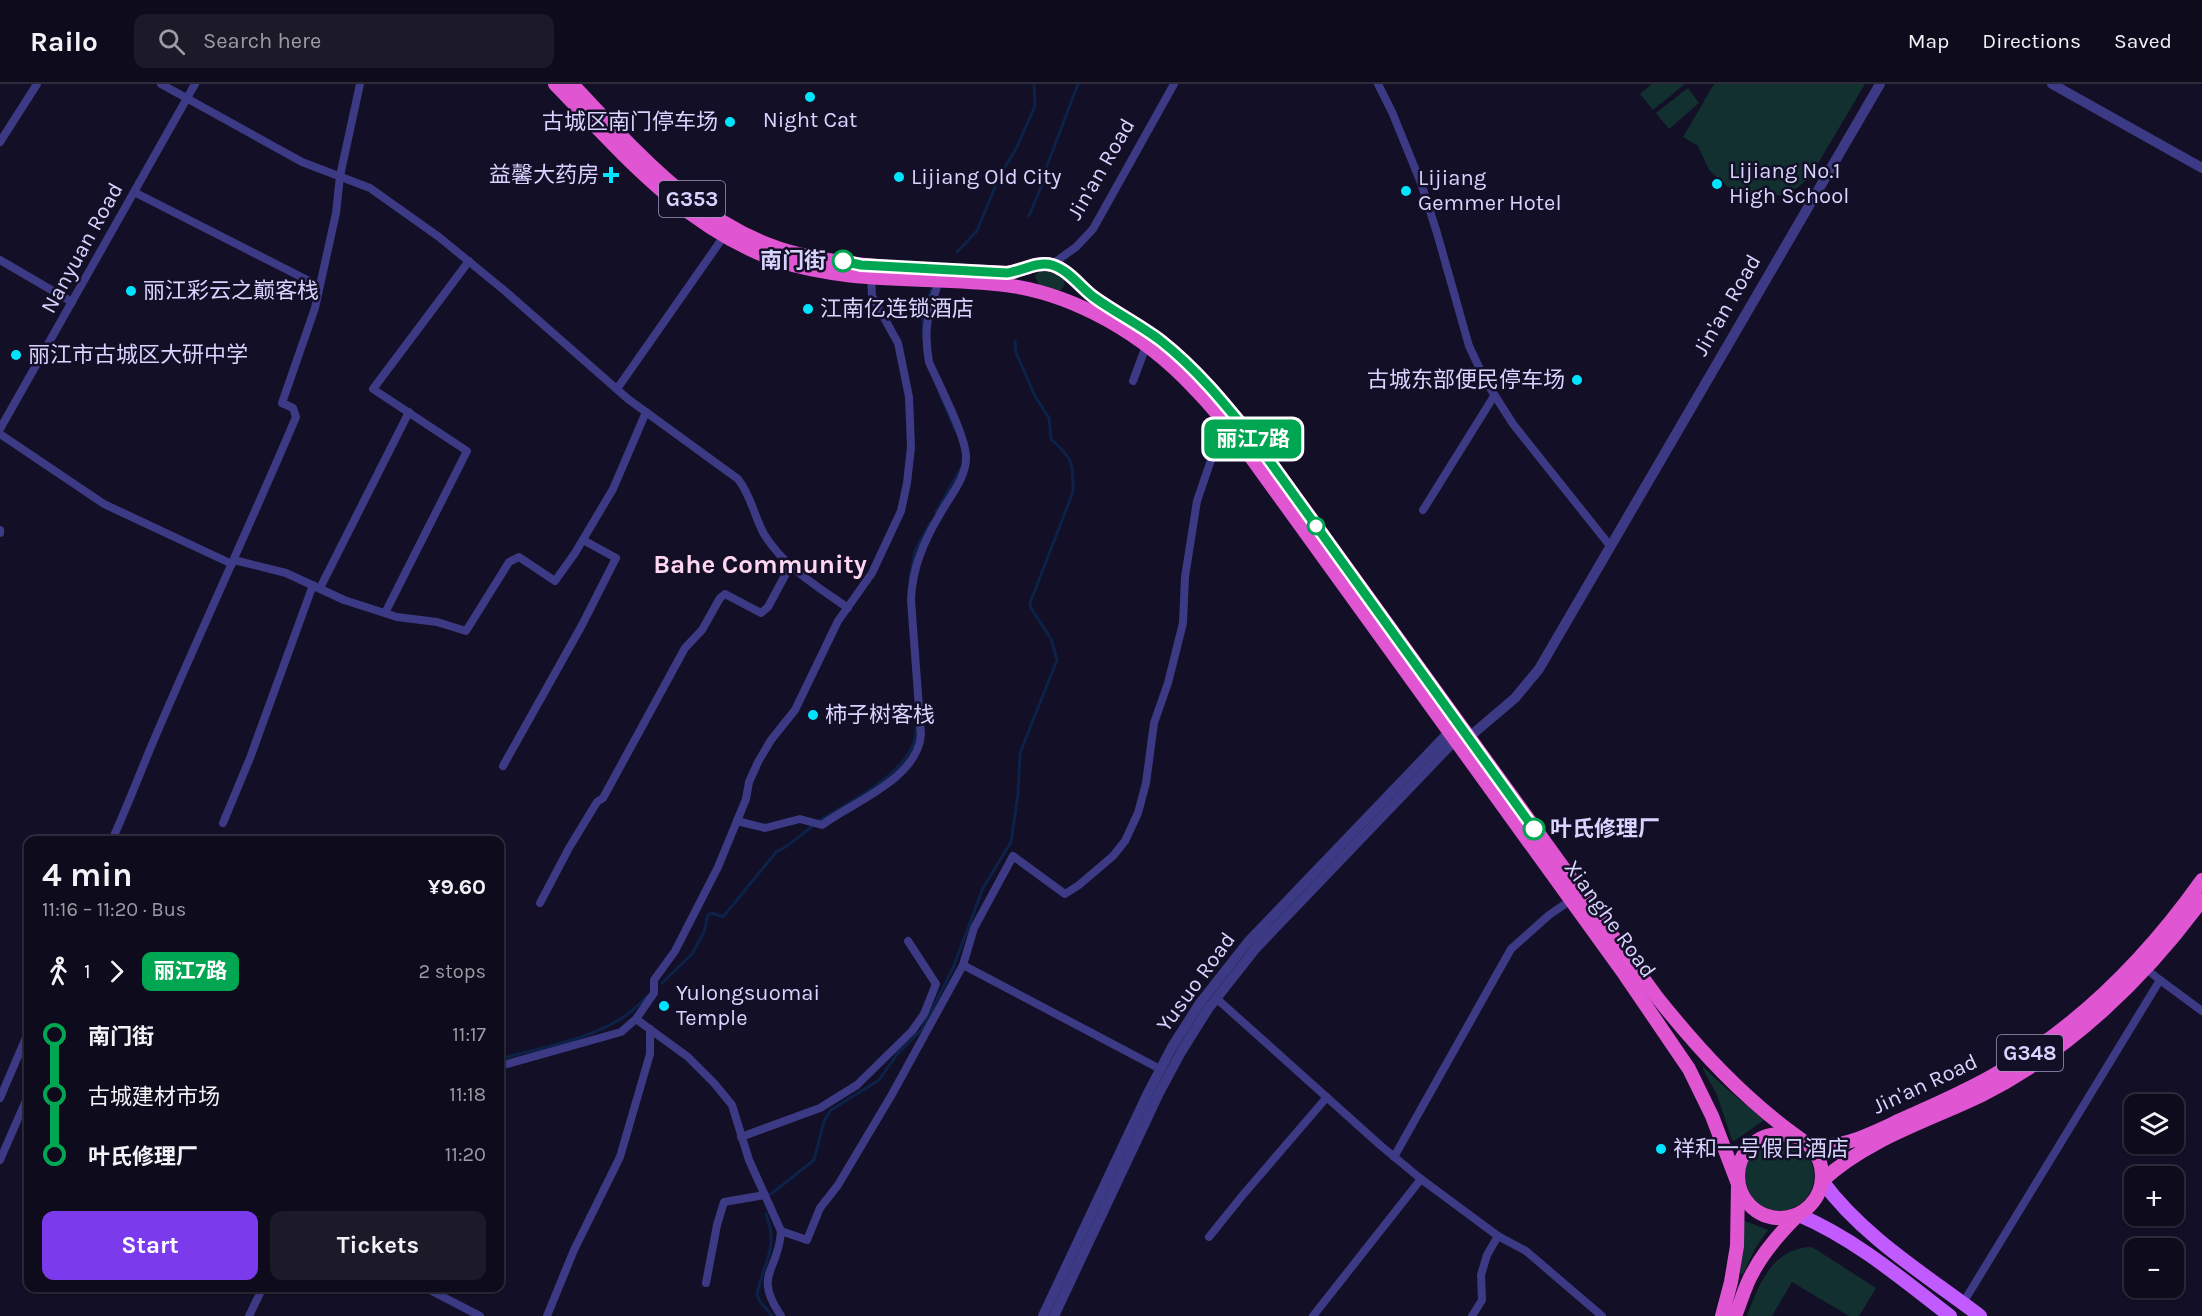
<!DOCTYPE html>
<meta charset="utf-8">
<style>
:root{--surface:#0e0b1c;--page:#1c1929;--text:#f1f3f6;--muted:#9b9ba3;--line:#2e2b3b;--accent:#7c3aed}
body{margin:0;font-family:Karla,"Noto Sans SC",sans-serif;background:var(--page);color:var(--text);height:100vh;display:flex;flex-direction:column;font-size:22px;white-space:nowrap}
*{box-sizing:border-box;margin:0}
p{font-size:20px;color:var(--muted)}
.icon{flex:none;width:33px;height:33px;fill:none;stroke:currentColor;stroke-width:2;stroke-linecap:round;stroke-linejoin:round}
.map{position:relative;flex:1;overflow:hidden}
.panel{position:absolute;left:24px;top:752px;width:480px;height:456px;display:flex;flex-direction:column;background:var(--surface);border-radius:12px;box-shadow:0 2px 4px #0004,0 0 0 2px var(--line)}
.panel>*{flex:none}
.badge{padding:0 12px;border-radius:9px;font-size:21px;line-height:39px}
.tools{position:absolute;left:2124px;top:1010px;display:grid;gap:12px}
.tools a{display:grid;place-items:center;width:60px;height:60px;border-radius:12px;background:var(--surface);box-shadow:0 2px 4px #0004,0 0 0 2px var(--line);font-size:30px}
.map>.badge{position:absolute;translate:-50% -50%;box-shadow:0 0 0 3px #fff}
.legs{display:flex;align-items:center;gap:9px;height:66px;padding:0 18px;font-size:20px}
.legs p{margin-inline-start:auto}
.summary{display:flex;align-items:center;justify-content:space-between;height:102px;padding:0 18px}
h1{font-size:33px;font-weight:700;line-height:45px}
.cta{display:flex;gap:12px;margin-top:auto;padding:12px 18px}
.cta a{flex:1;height:69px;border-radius:12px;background:var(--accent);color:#fff;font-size:24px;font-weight:700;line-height:69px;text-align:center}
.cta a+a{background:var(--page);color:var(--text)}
ul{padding:0 18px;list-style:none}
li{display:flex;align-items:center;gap:21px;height:60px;font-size:22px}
li i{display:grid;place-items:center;width:9px;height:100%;margin:0 8px;background:currentColor}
li i::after{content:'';width:15px;height:15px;margin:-8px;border:4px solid;border-radius:50%;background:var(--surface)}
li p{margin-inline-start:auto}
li:first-child i{background:linear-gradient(#0000 50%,currentColor 0)}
li:last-child i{background:linear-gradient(currentColor 50%,#0000 0)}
header{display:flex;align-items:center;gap:36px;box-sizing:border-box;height:84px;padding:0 30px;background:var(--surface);border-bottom:2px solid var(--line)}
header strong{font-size:28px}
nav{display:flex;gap:33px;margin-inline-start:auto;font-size:21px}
.search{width:420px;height:54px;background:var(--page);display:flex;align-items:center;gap:15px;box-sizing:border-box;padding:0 21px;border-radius:12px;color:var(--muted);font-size:22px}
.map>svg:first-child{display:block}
</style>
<header>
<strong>Railo</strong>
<div class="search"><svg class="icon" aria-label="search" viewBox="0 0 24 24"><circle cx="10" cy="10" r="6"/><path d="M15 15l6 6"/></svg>Search here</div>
<nav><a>Map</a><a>Directions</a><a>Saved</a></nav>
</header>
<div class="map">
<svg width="2202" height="1232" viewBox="0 0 2202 1232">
<rect width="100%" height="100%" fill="#130f26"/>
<g fill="#12302f">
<path d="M1652,0H1685L1653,26L1640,10Z"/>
<path d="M1714,0H1865L1810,93L1797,104L1781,111L1755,113L1729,104L1709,86L1698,62L1683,53Z"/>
<path d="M1688,4L1699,19L1669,45L1656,29Z"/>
<path d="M1040,185H1049L1064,195C1066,202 1063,205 1057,208L1039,201L1035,192Z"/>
<path d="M1703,983L1729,1007L1762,1034L1763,1037L1734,1057L1732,1056L1717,1011L1703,985Z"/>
<circle cx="1779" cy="1092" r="35"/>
<path d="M1745,1137L1768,1146L1755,1165L1743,1190H1740L1743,1138Z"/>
<path d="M1812,1163L1876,1204L1859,1232H1849L1792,1198L1772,1232H1747C1759,1200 1772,1164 1812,1163Z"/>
</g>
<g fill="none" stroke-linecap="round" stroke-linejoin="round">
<g stroke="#0c2248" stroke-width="3">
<path d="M1029,132L1044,96L1045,87L1078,0"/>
<path d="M957,168L977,147L1000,91L1016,65L1035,22L1034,0"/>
<path d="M923,253V231L931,206"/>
<path d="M939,308L955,346"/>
<path d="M936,428L961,384"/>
<path d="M910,494L915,467L930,439"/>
<path d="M819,737C850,717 918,686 916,644"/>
<path d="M662,899L692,870L704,848L708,831L712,829L723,833L777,767C785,766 805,747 814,741"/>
<path d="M500,975C549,961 613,953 647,912"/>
<path d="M771,1110L814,1076L824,1037L831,1026L879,996L898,969L922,945L953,884L983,804L1011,758L1018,710L1020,669L1057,576L1051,555L1031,524L1030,519L1073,408C1073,378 1073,375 1051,355L1049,334L1035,312L1016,269L1015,257"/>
<path d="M766,1130C779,1164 764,1177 757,1210L759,1216L772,1232"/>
</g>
<g stroke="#3d3a85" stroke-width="8">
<path d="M161,0L302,78L370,104L439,153L505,207L628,315L738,395C751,411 754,432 764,450C784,483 817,502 848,524"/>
<path d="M1378,0L1392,28L1421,99L1437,149L1469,262L1485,296L1513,340L1611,463"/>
<path d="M0,58L37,0"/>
<path d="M134,108L319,202"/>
<path d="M0,176L72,218"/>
<path d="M1051,181L1076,163L1093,145L1174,0"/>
<path d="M1133,297L1146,262"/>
<path d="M617,305L724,152"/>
<path d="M0,345L195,0"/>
<path d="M0,350L104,420L232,480"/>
<path d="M1423,426L1494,312"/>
<path d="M0,446V449"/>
<path d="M234,476L286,489L344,516L397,533L437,538L466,547L509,478L519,473L555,497L575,469L613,405L646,328"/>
<path d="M320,504L409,328"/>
<path d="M385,529L467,367L373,305L469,177"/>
<path d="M503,682L582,541L616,474L583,456"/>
<path d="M737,737L765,744L800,735L822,741C853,718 917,695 921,651L911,516C912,484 924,457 940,430C950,412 967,393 966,372C965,350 938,299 929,278C923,244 928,229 939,197"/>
<path d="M223,739L250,674L313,501"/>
<path d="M112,756C128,721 141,686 156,651C202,544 251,439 296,333L293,324L282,319L315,224L336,129L340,92L360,0"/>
<path d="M540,819L569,764L597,718L603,714L685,564L702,546L720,514L725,510L761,529L768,523L790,482"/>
<path d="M963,881L1160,985"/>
<path d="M2160,896L2202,927"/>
<path d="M1216,914L1380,1061L1421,1095L1498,1152L1526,1167L1602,1232"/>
<path d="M636,935L688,973L714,999L732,1021L749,1076L781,1147C779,1188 752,1189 781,1232"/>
<path d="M500,982L621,948L636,935L654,909V896L675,867L718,783L746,715L749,698L758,678L771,656L795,626L838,537L872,489L901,427L907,399L911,363L909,313L898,259L872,212L871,193"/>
<path d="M0,1014L28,949"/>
<path d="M741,1053L820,1024L857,1001L912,947L924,930L936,900L908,857"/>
<path d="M1394,1073L1511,865L1549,831L1571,816"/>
<path d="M0,1076L28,1012"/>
<path d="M781,1147L807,1156L820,1124L838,1101L891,1012L963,881L974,844L1013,772L1065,810L1079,801L1113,772L1125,757L1138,729L1146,699L1154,639L1168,599L1183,539L1185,493L1197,417L1211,376L1236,353"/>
<path d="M1209,1153L1242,1112L1327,1013"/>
<path d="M706,1199L717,1141L724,1118L765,1111"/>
<path d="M424,1203L480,1232"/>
<path d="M1963,1219L2160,896L2145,884"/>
<path d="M249,1232L263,1203"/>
<path d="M547,1232L574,1166L620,1073L650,970V945"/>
<path d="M1313,1232L1421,1095"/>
<path d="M1472,1232L1482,1216L1481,1191L1487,1171L1498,1152"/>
</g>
<g stroke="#3d3a85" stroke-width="10">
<path d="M2052,0L2202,84"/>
<path d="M1468,654L1515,614L1539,585L1880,0"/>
<path d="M1043,1232L1149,1007L1172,963L1200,919L1248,858L1453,644"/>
<path d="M1054,1232L1158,1011L1181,968L1208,925L1256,864L1460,651"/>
</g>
<g stroke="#c25bff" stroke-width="14">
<path d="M1822,1097C1863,1153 1926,1191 1980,1232"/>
<path d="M1799,1131C1855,1155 1902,1195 1950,1232"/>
</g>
<g stroke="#e055d1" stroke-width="14">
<path d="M555,0C621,68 685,144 776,176C850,201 930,192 1005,201C1076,210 1145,252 1193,303C1213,323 1231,346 1248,369L1625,891L1689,985L1712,1032L1738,1100L1737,1162L1731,1198L1722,1232"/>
<path d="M572,0C636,67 704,148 799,170C866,186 938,185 1007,189C1022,187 1037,177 1052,181C1069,186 1081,204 1095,214C1116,229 1140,241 1161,257C1199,287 1228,324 1258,361L1656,912C1699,966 1743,1014 1799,1054"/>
<circle cx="1780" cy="1092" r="42"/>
<path d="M1806,1059C1841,1068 1874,1048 1905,1034C1936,1020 1969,1006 1999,988C2080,941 2148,872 2202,796"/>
<path d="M1822,1097C1867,1055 1928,1037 1982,1011C2069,967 2145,894 2202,816"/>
<path d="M1735,1232C1741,1218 1745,1201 1753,1188C1764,1167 1780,1149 1797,1132"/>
</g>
</g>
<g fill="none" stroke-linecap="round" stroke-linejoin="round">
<g stroke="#fff" stroke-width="14">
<path id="line-1" d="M843,177L861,181L1007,189C1022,187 1037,177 1052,181C1069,186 1081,204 1095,214C1116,229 1140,241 1161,257C1199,287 1228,324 1258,361L1534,745"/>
</g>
<use href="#line-1" stroke="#00a651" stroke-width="9"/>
</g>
<g fill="#00e5ff" stroke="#130f26" stroke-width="2">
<circle cx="810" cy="13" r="6"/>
<circle cx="730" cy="38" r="6"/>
<path d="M608 82h6v6h6v6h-6v6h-6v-6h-6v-6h6z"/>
<circle cx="899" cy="93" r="6"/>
<circle cx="1717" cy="100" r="6"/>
<circle cx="1406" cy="107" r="6"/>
<circle cx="131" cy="207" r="6"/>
<circle cx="808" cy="225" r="6"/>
<circle cx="16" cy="271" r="6"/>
<circle cx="1577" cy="296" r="6"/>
<circle cx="813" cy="631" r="6"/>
<circle cx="664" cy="922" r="6"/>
<circle cx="1661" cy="1065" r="6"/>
</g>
<g fill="#fff" stroke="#00a651" stroke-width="3">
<circle cx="843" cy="177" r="10"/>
<circle cx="1316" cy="442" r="8"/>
<circle cx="1534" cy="745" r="10"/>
</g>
<g text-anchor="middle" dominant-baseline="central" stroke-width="5" stroke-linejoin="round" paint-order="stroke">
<g fill="#130f26" stroke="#9e99be" stroke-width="1.5">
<rect x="659" y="97" width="66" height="36" rx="4.5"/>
<rect x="1997" y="951" width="66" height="36" rx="4.5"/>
</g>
<g font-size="21" font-weight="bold" fill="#d9d4ff">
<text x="692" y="115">G353</text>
<text x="2030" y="969">G348</text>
</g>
<g font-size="22" fill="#d9d4ff" stroke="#130f26" text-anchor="start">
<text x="810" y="36" text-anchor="middle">Night Cat</text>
<text x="718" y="38" text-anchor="end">古城区南门停车场</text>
<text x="1729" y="87">Lijiang No.1<tspan x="1729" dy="25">High School</tspan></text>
<text x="599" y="91" text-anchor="end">益馨大药房</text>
<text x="911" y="93">Lijiang Old City</text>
<text x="1418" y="94">Lijiang<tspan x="1418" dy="25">Gemmer Hotel</tspan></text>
<text x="143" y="207">丽江彩云之巅客栈</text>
<text x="820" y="225">江南亿连锁酒店</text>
<text x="28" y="271">丽江市古城区大研中学</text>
<text x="1565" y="296" text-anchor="end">古城东部便民停车场</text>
<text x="825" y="631">柿子树客栈</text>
<text x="676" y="909">Yulongsuomai<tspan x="676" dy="25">Temple</tspan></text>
<text x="1673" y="1065">祥和一号假日酒店</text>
</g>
<g font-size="22" fill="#d9d4ff" stroke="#130f26">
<text transform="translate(1101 85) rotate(-60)">Jin'an Road</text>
<text transform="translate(82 164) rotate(-61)">Nanyuan Road</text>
<text transform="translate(1727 221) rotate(-60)">Jin'an Road</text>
<text transform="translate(1610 835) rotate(54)">Xianghe Road</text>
<text transform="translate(1196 898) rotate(-54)">Yusuo Road</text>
<text transform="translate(1925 1000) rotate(-25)">Jin'an Road</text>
</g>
<g font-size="22" font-weight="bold" fill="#d9d4ff" stroke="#130f26" text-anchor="end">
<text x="826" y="177">南门街</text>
<text x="1550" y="745" text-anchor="start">叶氏修理厂</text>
</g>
<g font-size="26" font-weight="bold" fill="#ffd6f0" stroke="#130f26">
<text x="760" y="480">Bahe Community</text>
</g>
</g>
</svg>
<div class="tools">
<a><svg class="icon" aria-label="layers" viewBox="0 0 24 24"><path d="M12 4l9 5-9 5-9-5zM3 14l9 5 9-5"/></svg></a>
<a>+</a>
<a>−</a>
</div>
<b class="badge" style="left:1253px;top:355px;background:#00a651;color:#fff">丽江7路</b>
<section class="panel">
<div class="summary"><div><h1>4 min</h1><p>11:16 – 11:20 · Bus</p></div><b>¥9.60</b></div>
<div class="legs"><svg class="icon" aria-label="walk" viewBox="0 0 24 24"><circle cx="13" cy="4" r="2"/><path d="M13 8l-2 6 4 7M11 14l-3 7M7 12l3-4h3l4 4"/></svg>1<svg class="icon" aria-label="forward" viewBox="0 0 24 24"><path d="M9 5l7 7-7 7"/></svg><b class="badge" style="background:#00a651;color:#fff">丽江7路</b><p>2 stops</p></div>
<ul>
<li><i style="color:#00a651"></i><b>南门街</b><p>11:17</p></li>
<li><i style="color:#00a651"></i><span>古城建材市场</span><p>11:18</p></li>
<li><i style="color:#00a651"></i><b>叶氏修理厂</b><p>11:20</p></li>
</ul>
<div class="cta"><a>Start</a><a>Tickets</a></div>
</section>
</div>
